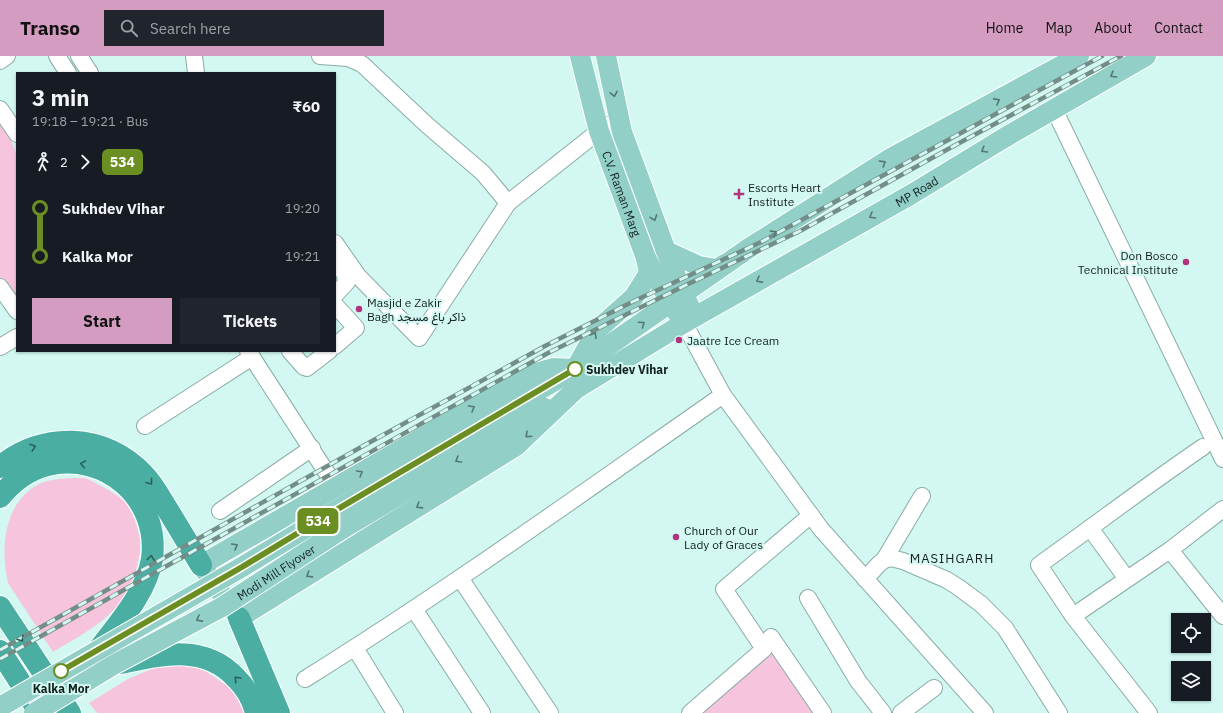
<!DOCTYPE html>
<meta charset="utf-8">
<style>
:root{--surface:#171b24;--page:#20242c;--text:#f1f3f6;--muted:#9ea1a6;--accent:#d49cc0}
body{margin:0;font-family:"IBM Plex Sans",Vazirmatn,sans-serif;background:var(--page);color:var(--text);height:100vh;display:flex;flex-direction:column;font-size:15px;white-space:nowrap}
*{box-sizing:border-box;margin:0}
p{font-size:13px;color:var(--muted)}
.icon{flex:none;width:22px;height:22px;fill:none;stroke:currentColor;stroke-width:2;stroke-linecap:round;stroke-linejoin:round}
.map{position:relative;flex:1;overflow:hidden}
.sheet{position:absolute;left:16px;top:16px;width:320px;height:280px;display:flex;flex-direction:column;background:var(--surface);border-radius:0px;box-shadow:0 1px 3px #0004}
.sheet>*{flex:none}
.badge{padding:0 8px;border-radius:6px;font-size:14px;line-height:26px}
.controls{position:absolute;left:1171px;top:557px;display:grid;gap:8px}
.controls a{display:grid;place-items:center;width:40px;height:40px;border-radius:0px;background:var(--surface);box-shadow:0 1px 3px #0004;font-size:20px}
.map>.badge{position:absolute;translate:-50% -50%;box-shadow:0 0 0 2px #fff}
.legs{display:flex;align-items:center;gap:6px;height:44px;padding:0 16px;font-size:13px}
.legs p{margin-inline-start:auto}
.headline{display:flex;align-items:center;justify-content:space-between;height:68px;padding:0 16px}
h1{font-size:22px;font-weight:700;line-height:30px}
.primary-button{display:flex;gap:8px;margin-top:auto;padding:8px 16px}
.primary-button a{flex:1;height:46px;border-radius:0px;background:var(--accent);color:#111;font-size:16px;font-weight:700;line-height:46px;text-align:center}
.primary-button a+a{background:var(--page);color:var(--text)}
ul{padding:0 16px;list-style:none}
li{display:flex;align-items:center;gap:14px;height:48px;font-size:15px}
li i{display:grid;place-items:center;width:6px;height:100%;margin:0 5px;background:currentColor}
li i::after{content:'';width:10px;height:10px;margin:-5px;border:3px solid;border-radius:50%;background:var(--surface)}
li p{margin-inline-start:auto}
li:first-child i{background:linear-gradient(#0000 50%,currentColor 0)}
li:last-child i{background:linear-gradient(currentColor 50%,#0000 0)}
header{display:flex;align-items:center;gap:24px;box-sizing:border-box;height:56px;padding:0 20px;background:var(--accent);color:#111}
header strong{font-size:19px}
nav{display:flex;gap:22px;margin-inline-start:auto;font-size:14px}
.search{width:280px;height:36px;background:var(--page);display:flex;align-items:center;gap:10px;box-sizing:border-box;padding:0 14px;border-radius:0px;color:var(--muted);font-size:15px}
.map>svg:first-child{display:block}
</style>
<header>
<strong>Transo</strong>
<div class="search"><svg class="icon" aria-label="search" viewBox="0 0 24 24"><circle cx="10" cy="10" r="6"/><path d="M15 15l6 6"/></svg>Search here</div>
<nav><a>Home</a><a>Map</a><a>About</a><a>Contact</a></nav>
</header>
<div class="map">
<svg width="1223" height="657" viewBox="0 0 1223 657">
<rect width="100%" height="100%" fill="#d2f8f1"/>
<g fill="#f6c4dc">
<path d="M0,64L11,83L17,101V249L0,227Z"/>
<path d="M85,422C94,426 120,439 126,447C133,457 139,474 140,486C141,500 133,530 125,541C107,566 78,581 53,596L8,527C0,492 4,446 39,428C51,422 72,422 85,422Z"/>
<path d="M767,588L813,657H690Z"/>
<path d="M188,609L207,616L233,634L244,657H97L89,647L128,623L154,612Z"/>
</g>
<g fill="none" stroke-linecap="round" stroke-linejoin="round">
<g stroke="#89aca7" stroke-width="18">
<g id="minor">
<path d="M57,0L68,17"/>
<path d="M79,0L90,17"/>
<path d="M194,0L196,17"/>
<path d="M320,0L348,2L362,8L427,69L483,117L508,147"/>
<path d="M0,5L7,0"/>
<path d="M0,53L17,78"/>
<path d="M1054,53L1223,403"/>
<path d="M335,187L358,220L419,282L508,147L599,75L619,64"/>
<path d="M335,203L342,212L347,226L335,239"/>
<path d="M0,231L17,255"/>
<path d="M335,249L356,272L335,290"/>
<path d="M684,267L723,339L821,473L985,657"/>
<path d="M0,291L17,281"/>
<path d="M248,295L336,431"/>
<path d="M290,295L304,311L307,312L329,295"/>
<path d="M145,370L252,301"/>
<path d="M220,455L312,392"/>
<path d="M1090,472L1127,523"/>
<path d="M1170,494L1223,560"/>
<path d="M884,504L922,440"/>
<path d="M460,522L550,657"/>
<path d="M865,523L879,508L884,504L891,502L903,505L947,524L958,531L981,548L1005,572L1059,657"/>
<path d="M808,542L858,625L883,657"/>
<path d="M414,553L482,657"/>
<path d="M1073,560L1170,494L1223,453"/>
<path d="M771,581L823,657"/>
<path d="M355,592L395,657"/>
<path d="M305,623C448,534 585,435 723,339"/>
<path d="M690,657L764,593L724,533L811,459"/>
<path d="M901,657L934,632"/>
<path d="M1149,657L1073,560L1039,509C1094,470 1147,429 1203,391"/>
</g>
</g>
<g stroke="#fff" stroke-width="22">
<g id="major">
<path id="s1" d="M580,0L599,75L646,202L671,248L678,258"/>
<path d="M606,0L622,76L666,195L683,238L689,249"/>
<path d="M666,195L699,210L717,213L725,208"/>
<path d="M577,310L597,274L634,241L649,217L646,202"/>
<path id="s2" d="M575,313L553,312L532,318L201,509L239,562L516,390L576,333L684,267L912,138L1004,82L1146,0"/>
<path d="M326,460L575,313L749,192L891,102L1079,0"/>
<path d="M339,475L545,352"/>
</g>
</g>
<g stroke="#fff" stroke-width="24">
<g id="highway">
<path d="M0,411C42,375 106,377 144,419C154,429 160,442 168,454C179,472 190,491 201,509"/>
<path d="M0,441C12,426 28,414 47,409C106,395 160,443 152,503C147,535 119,567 100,592"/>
<path d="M0,551L70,657"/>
<path d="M239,562L279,657"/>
<path d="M0,595L40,657"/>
<path d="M120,607C160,599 204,587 236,622C246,632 253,644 256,657"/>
</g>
</g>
<use href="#minor" stroke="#fff" stroke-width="16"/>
<use href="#major" stroke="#92cfc7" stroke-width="20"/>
<use href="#highway" stroke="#4aafa2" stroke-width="22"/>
<g stroke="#738d88" stroke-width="4.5">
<g id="rail">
<path d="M0,594L363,390L545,290L632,246L761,186L1102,0"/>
<path d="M0,603L548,297L686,229L800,175L950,92L1121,0"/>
</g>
</g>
<use href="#rail" stroke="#d2f8f1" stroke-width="3" stroke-dasharray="9" stroke-linecap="butt"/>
<g stroke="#fff" stroke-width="22" stroke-linecap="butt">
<g id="major-bridge">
<path d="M0,651L242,511L326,460"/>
<path id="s3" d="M34,657L115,608L222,551L339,475"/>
</g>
</g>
<use href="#major-bridge" stroke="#92cfc7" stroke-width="20"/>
</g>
<defs><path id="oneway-chevron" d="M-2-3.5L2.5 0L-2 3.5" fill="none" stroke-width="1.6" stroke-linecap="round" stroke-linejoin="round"/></defs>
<g stroke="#527872">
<use href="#oneway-chevron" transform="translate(1113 19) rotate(150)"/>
<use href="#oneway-chevron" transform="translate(614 38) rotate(78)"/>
<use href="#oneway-chevron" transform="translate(997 45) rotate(-28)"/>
<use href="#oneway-chevron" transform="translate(984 94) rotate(149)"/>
<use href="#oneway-chevron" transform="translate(883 107) rotate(-32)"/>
<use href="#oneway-chevron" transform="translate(872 160) rotate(150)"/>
<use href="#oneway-chevron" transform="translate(654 162) rotate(70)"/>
<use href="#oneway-chevron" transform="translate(774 177) rotate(-32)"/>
<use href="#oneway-chevron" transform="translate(759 224) rotate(151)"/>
<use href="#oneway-chevron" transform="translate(642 268) rotate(-35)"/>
<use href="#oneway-chevron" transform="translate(594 279) rotate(-60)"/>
<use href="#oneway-chevron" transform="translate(472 352) rotate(-30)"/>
<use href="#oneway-chevron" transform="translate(528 379) rotate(137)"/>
<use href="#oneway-chevron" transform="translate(458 404) rotate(149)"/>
<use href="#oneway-chevron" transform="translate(360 417) rotate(-30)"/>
<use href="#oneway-chevron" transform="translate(419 450) rotate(148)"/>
<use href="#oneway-chevron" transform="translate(235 490) rotate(-30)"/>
<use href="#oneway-chevron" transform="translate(309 519) rotate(148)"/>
<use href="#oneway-chevron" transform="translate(199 563) rotate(152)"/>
</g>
<g stroke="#2b6059">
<use href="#oneway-chevron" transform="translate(33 391) rotate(-19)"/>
<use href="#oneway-chevron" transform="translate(83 408) rotate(-170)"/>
<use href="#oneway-chevron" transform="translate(150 426) rotate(53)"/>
<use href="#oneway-chevron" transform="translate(151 502) rotate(-82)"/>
<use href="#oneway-chevron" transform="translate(21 583) rotate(57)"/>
<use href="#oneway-chevron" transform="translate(237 623) rotate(-133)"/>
</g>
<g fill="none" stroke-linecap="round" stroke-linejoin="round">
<g stroke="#fff" stroke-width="9">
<path id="line-1" d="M61,615L242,511L326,460L575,313"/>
</g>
<use href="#line-1" stroke="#6b8e23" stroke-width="6"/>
</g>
<g fill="#b1327e" stroke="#d2f8f1" stroke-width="1.5">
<path d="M737 132h4v4h4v4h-4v4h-4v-4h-4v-4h4z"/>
<circle cx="1186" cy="206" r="4"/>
<circle cx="359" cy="253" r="4"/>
<circle cx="679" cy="284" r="4"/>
<circle cx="676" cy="481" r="4"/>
</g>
<g fill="#fff" stroke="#6b8e23" stroke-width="2">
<circle cx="575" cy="313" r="7"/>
<circle cx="61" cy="615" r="7"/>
</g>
<g text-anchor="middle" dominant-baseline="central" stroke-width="4" stroke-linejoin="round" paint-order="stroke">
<g font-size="12" fill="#12201e" stroke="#d2f8f1" text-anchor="start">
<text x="748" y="131">Escorts Heart<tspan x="748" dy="14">Institute</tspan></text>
<text x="1178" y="199" text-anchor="end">Don Bosco<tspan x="1178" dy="14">Technical Institute</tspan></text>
<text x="367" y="246">Masjid e Zakir<tspan x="367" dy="14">Bagh ذاکر باغ مسجد</tspan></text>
<text x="687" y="284">Jaatre Ice Cream</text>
<text x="684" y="474">Church of Our<tspan x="684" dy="14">Lady of Graces</tspan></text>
</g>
<g font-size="12" fill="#12201e" stroke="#d2f8f1">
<text stroke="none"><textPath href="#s2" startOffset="1294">MP Road</textPath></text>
<text stroke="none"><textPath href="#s1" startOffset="144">C.V. Raman Marg</textPath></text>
<text stroke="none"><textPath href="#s3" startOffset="280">Modi Mill Flyover</textPath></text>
</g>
<g font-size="12" font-weight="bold" fill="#12201e" stroke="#d2f8f1" text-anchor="start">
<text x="586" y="313">Sukhdev Vihar</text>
<text x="61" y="632" text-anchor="middle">Kalka Mor</text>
</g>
<g font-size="13" letter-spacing="1" fill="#12201e" stroke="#d2f8f1">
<text x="952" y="502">MASIHGARH</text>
</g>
</g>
</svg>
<div class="controls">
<a><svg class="icon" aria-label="locate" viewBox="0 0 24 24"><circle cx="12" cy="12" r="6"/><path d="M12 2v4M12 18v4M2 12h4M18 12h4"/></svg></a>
<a><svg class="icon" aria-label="layers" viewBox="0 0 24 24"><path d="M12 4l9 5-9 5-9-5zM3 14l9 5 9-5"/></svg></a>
</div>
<b class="badge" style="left:318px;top:465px;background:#6b8e23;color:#fff">534</b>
<section class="sheet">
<div class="headline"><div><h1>3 min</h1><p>19:18 – 19:21 · Bus</p></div><b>₹60</b></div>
<div class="legs"><svg class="icon" aria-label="walk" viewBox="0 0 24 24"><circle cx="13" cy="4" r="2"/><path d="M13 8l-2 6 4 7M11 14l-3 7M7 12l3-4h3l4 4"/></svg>2<svg class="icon" aria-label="forward" viewBox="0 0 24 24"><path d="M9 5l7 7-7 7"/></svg><b class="badge" style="background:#6b8e23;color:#fff">534</b></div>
<ul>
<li><i style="color:#6b8e23"></i><b>Sukhdev Vihar</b><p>19:20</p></li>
<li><i style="color:#6b8e23"></i><b>Kalka Mor</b><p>19:21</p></li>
</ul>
<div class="primary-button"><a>Start</a><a>Tickets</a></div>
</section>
</div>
